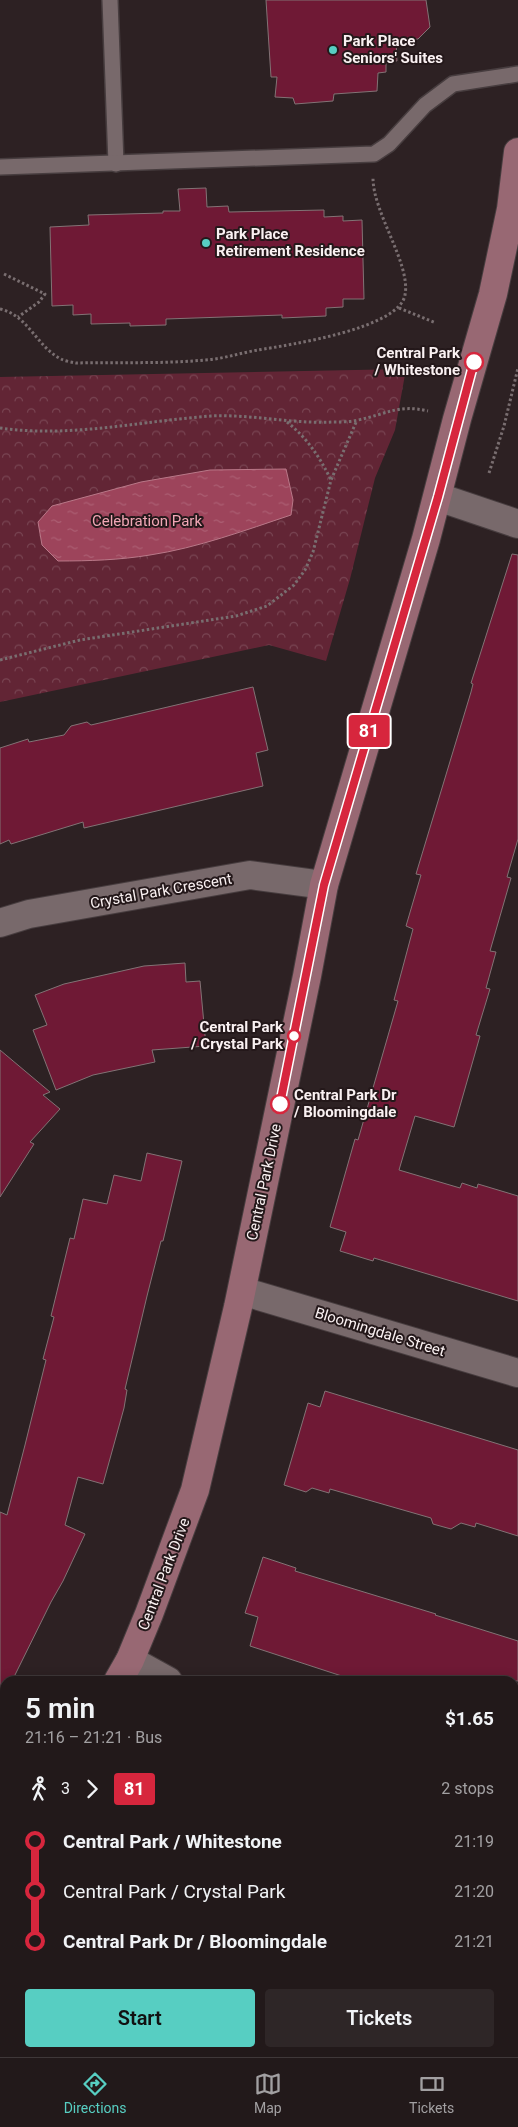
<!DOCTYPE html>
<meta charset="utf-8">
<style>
:root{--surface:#22191a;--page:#2e2627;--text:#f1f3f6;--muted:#a2a0a2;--line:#3f3839;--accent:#57cec2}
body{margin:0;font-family:Roboto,sans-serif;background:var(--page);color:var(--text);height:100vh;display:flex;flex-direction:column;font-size:19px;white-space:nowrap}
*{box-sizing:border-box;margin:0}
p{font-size:16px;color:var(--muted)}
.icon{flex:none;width:28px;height:28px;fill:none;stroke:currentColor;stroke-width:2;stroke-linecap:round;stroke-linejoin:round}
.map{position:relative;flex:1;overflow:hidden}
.drawer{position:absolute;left:0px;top:1676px;width:519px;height:381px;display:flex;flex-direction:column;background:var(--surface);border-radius:15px 15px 0 0;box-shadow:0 2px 12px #0003,0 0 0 1px var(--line)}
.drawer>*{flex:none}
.badge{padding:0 10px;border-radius:4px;font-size:18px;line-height:32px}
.map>.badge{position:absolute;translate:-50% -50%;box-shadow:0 0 0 2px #fff}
.legs{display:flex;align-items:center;gap:8px;height:55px;padding:0 25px;font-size:16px}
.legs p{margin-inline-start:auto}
.headline{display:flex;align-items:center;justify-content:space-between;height:85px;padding:0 25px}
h1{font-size:28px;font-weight:600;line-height:38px}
.action{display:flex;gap:10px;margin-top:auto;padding:10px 25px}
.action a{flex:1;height:58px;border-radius:5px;background:var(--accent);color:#111;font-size:20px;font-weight:600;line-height:58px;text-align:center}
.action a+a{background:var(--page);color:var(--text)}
ul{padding:0 25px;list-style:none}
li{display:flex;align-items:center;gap:18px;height:50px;font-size:19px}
li i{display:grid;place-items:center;width:8px;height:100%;margin:0 6px;background:currentColor}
li i::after{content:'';width:12px;height:12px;margin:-6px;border:4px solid;border-radius:50%;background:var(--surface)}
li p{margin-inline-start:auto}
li:first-child i{background:linear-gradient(#0000 50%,currentColor 0)}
li:last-child i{background:linear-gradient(currentColor 50%,#0000 0)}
.tab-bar{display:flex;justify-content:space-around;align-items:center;height:70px;border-top:1px solid var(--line);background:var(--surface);font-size:14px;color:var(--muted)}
.tab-bar a{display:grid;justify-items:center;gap:2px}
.tab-bar .on{color:var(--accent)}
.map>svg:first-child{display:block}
</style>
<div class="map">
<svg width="518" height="2057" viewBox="0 0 518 2057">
<defs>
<pattern id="park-crowns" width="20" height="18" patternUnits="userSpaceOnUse" patternTransform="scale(1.25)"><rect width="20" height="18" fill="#622535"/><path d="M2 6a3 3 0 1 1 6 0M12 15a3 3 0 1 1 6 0" fill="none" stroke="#794553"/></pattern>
<pattern id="water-ripples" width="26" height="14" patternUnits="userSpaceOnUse" patternTransform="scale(1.25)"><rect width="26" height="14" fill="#9d445b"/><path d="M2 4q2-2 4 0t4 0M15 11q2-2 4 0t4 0" fill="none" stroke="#ac5f73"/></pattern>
</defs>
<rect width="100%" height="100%" fill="#2d2123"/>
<path fill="url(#park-crowns)" d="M406,369L395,430L375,478L350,579L326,661L269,645L0,702V377Z"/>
<path fill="url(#water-ripples)" stroke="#b97888" d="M286,469L293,500L291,515C246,530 197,548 150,555C120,560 89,561 58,561L42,545L38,522L52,506L141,482L210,470Z"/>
<g fill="#6f1935" stroke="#827375">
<path d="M266,0H426L430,27L418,39L396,41L397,61L386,60V72L378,73L377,91L334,94L333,101L295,104L293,98L275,97L277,77H271Z"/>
<path d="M206,188L207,207L228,206L229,212L324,210V217L343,216V221L362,220L364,299H343V307L326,308V316L282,318V315L166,319V325L130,326V323L91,324V314L73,315V305L52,306L50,227L89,225L88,215L163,213V211H180L178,189Z"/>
<path d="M512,554L518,555V839L507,877L511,878L490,951L496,952L486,988L490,989L476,1035L480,1036L454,1127L415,1116L399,1170L460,1188L462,1183L477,1188L478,1184L518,1196V1301L374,1258L373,1261L340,1251L346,1232L330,1227L355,1139L358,1140L398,1001L394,1000L413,929L406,926L421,875L416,874L471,692L473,684L471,683Z"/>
<path d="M253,687L268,750L256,753L263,786L84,828L83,822L11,844L9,840L0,844V748L28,739L29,742L64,735L71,726L87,722L91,725Z"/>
<path d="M185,963L186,982L200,981L206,1046L152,1050L155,1062L93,1075L56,1090L33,1030L47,1025L35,995L64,984L144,966Z"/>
<path d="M0,1050L50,1092L43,1095L60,1109L30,1142L34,1144L0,1197Z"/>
<path d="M147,1153L182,1161L163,1241H161L147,1296L125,1389L127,1390L124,1408L103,1484L78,1477L65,1525L85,1534L63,1581L51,1602L12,1681H5V1696L0,1706V1512L7,1515L25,1445L46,1360L43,1359L54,1317L51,1316L70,1238L74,1239L83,1199L107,1204L114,1175L141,1181Z"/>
<path d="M325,1391L518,1450V1536L476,1523L475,1527L461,1523L451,1529L433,1524L431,1518L330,1489L329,1493L312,1488L306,1492L284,1485L308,1403L320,1407Z"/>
<path d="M263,1557L296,1568L295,1571L436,1614L435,1615L518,1641V1681H357L250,1646L258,1617L245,1613Z"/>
</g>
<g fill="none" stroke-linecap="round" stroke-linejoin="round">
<g stroke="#473d3f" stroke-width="18">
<g id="lane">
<path d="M110,0L116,164"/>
<path d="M0,167L374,154L389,144L425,105L453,84L518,74"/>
</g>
</g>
<g stroke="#473d3f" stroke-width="30">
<g id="street">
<path d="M438,497L518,524"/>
<path d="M0,923L29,914L250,875L324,885"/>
<path d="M242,1291L518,1373"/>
<path d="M130,1660L168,1681"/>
<path d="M514,1810L518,1812"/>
<path d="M514,1968L518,1954"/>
<path d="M487,2057L488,2052"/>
</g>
</g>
<g stroke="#473d3f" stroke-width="30">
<g id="secondary">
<path d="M118,1681L130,1660L149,1614L195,1490L238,1307L307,976L324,885L426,539L457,419L493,294L511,209L518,152"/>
<path d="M0,1853L5,1847"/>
</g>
</g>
<g stroke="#796e70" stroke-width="3" stroke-dasharray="2.5 2.5" stroke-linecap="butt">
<path d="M4,274L45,294L39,302L18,317"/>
<path d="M399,308L436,323"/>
<path d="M0,309C28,315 37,347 61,359C65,361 71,362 76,363C119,362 163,364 205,360C223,359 240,353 258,350C288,345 399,329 405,295C411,264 373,213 373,178"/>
<path d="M287,422C308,439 319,456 331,480"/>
<path d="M0,428C70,438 141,421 211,416C251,414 291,424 332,422C341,422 350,422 358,420C387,414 398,404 428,411"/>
<path d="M489,473L504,426L518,368"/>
<path d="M0,660L80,640L236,616L267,606L294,585L305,570L313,552L331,480L357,420"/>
</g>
<use href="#lane" stroke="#78696b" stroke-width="15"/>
<use href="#street" stroke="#78696b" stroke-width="28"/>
<use href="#secondary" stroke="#986873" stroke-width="28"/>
</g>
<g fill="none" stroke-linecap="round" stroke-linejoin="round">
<g stroke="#fff" stroke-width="11">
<path id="line-1" d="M280,1104L324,885L438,497L474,362"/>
</g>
<use href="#line-1" stroke="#d7263d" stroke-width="8"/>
</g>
<g fill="#57cec2" stroke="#24181a" stroke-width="2">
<circle cx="333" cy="50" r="5"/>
<circle cx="206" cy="243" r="5"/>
</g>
<g fill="#fff" stroke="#d7263d" stroke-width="2.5">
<circle cx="474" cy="362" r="9"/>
<circle cx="294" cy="1036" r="6"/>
<circle cx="280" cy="1104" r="9"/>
</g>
<g text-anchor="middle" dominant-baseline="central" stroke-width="4" stroke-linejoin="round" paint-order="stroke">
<g font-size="15" font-weight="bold" fill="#faf1f2" stroke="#24181a" text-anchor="start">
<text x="343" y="41">Park Place<tspan x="343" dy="17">Seniors' Suites</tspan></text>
<text x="216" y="234">Park Place<tspan x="216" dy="17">Retirement Residence</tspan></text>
</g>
<g font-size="15" font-weight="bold" fill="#faf1f2" stroke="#24181a" text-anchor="end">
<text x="460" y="353">Central Park<tspan x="460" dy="17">/ Whitestone</tspan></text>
<text x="283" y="1027">Central Park<tspan x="283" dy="17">/ Crystal Park</tspan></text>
<text x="294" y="1095" text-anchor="start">Central Park Dr<tspan x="294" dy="17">/ Bloomingdale</tspan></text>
</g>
<g font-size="15" fill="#f2a7b6" stroke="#24181a">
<text x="147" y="521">Celebration Park</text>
</g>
<g font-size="15" fill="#faf1f2" stroke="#24181a">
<text transform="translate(161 891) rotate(-10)">Crystal Park Crescent</text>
<text transform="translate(264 1182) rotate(-78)">Central Park Drive</text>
<text transform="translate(380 1332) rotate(17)">Bloomingdale Street</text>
<text transform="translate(164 1574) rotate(-69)">Central Park Drive</text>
</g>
</g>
</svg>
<b class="badge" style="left:369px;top:731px;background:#d7263d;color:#fff">81</b>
<section class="drawer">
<div class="headline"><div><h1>5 min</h1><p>21:16 – 21:21 · Bus</p></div><b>$1.65</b></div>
<div class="legs"><svg class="icon" aria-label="walk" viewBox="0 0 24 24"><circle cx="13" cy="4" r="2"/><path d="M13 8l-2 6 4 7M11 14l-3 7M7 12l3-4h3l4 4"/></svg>3<svg class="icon" aria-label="forward" viewBox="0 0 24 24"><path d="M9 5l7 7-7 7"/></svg><b class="badge" style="background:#d7263d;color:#fff">81</b><p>2 stops</p></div>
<ul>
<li><i style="color:#d7263d"></i><b>Central Park / Whitestone</b><p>21:19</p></li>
<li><i style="color:#d7263d"></i><span>Central Park / Crystal Park</span><p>21:20</p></li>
<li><i style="color:#d7263d"></i><b>Central Park Dr / Bloomingdale</b><p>21:21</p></li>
</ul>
<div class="action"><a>Start</a><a>Tickets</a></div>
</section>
</div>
<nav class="tab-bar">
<a class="on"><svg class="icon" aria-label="directions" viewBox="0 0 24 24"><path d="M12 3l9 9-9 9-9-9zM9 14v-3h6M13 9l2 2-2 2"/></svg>Directions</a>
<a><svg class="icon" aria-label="map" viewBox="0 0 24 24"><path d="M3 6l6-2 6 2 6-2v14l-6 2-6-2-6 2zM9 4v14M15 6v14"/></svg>Map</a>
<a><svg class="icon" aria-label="tickets" viewBox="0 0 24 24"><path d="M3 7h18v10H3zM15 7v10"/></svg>Tickets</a>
</nav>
